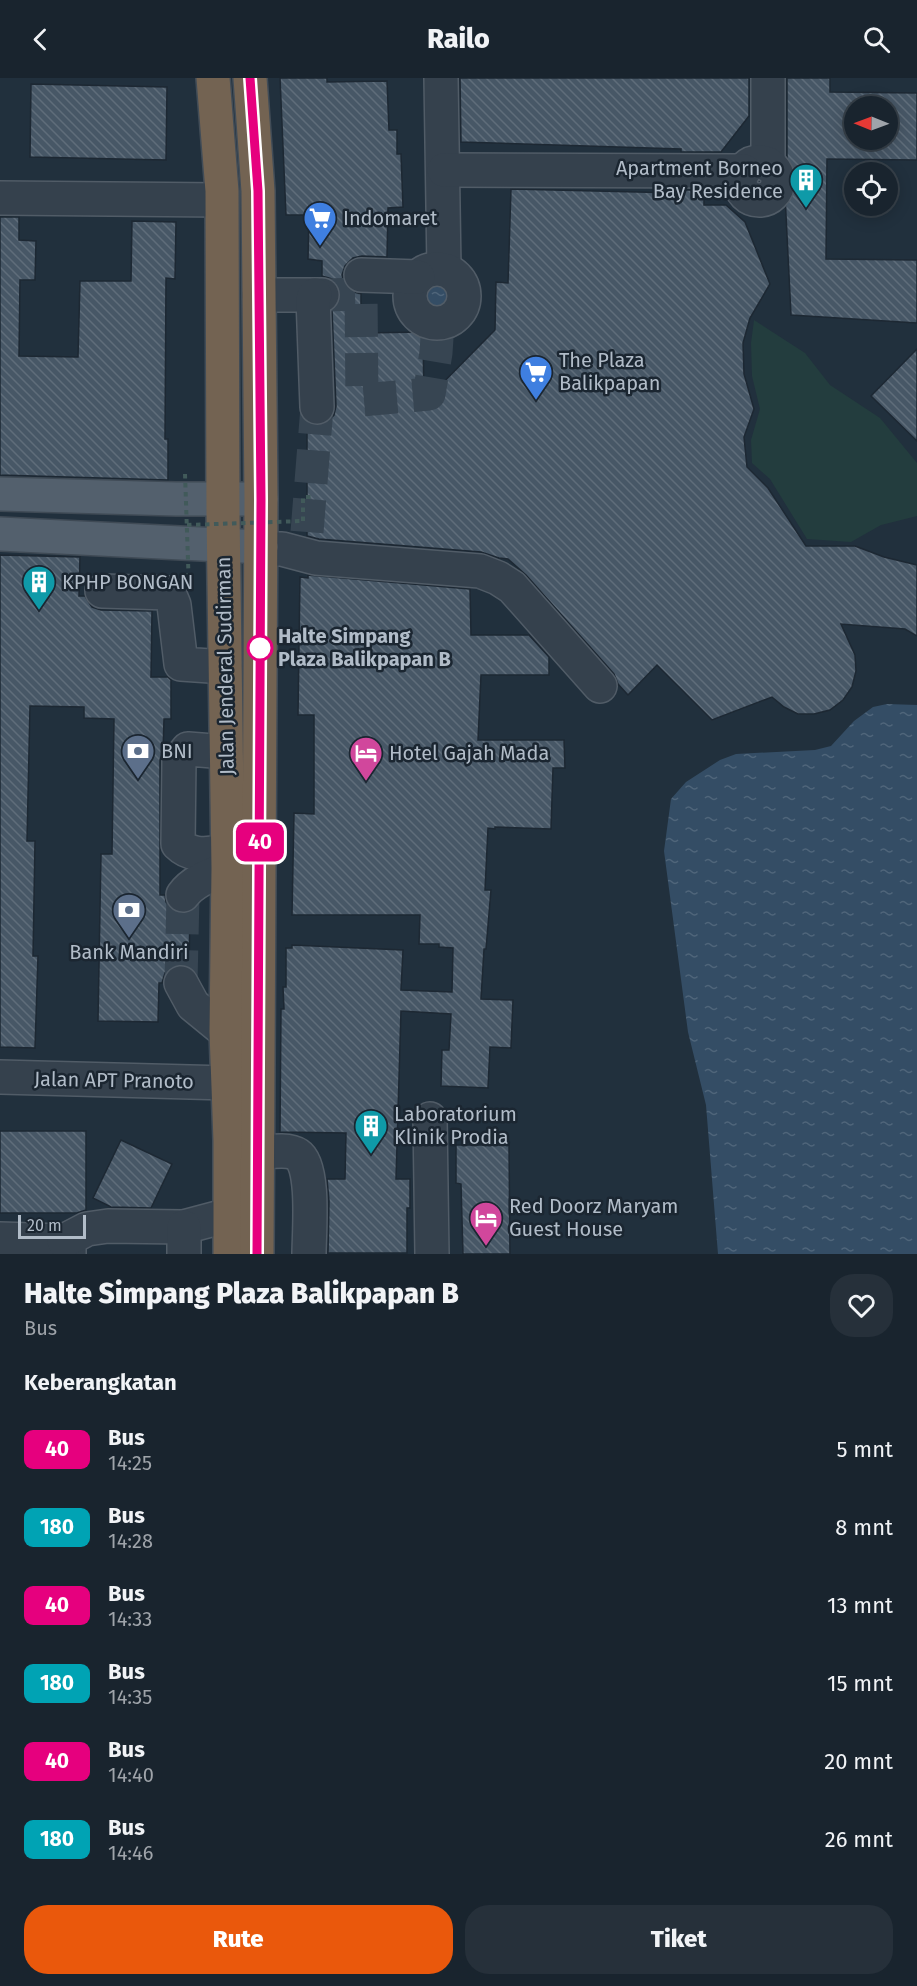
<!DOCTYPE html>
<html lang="id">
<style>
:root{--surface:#19242e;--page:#26303a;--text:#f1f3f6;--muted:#9fa4aa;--line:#37414a;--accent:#ea580c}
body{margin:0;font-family:"Fira Sans",sans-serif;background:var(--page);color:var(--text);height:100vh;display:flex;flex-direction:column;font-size:22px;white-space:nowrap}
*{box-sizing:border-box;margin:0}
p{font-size:20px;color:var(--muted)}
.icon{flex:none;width:33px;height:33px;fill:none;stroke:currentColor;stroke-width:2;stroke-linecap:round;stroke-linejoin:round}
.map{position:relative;height:1176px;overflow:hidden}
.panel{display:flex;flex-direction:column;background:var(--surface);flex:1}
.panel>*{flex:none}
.badge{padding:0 12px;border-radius:9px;font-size:21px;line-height:39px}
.needle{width:39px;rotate:271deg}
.controls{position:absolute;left:844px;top:18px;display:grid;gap:12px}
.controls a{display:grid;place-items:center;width:54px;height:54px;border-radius:50%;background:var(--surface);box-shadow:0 3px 15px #0003,0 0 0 2px var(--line);font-size:30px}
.scale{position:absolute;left:18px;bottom:15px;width:68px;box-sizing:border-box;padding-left:6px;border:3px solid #b1bcc8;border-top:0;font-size:16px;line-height:21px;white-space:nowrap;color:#b1bcc8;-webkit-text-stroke:4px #1b2631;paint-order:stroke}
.map>.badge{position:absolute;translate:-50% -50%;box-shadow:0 0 0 3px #fff}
h2{padding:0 24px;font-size:22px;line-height:54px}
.round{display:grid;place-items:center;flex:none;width:63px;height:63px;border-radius:24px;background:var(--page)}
.headline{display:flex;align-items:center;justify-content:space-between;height:102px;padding:0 24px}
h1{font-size:28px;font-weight:800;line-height:45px}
.primary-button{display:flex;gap:12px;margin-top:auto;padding:12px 24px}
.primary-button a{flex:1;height:69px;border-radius:24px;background:var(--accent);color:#fff;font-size:24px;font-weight:800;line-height:69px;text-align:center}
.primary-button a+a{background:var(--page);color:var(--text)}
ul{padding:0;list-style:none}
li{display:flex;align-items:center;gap:18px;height:78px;padding:0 24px}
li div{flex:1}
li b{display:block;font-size:22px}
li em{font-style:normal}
li .badge{min-width:66px;font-weight:700;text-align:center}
header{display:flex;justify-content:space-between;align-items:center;height:78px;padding:0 24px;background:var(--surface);font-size:27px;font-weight:800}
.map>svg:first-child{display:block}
</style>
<header><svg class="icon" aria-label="back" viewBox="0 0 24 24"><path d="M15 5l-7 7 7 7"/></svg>Railo<svg class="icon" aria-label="search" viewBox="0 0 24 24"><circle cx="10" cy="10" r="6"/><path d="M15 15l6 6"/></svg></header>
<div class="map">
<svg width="917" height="1176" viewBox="0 0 917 1176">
<defs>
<pattern id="water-ripples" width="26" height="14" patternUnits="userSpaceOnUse" patternTransform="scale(1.5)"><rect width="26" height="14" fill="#344d65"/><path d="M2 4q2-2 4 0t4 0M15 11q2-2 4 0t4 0" fill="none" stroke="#4f657a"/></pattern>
<pattern id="building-back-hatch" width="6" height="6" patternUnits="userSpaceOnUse" patternTransform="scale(1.5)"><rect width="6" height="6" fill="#475766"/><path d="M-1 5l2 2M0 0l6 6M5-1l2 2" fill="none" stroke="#5f6d7a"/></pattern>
</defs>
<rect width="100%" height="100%" fill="#21303d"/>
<path fill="#233d3e" d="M754,242L805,275L830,307L880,340L917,385V438L881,447L851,464L807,461L770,401L752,385L751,362L760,331L752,298L751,265Z"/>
<g fill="url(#water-ripples)">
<path d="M419,202L455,203C483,254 389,250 419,202Z"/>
<path d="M887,626L917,627V1176H718L706,1027L688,954L664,773L671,721L686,704L720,682L736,676L815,672L831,668L854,643L873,629Z"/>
</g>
<g fill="url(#building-back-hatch)" stroke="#1d2833" stroke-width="1.5" fill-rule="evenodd">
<path d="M280,0H327V4L387,3L389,52H397V76H401L403,129L388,130L387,179L362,178L353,180L345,188L342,197L344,205L351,213L361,216V255L423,254L424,324L495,252L496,204L508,205L511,111L679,115V112H704V127H726L745,144L770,206L750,240L743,265L744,296L754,331L744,359L747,389L768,410L806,468H855L884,479L917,487V558L905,551L841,546L855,577L856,593L852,609L843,622L830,632L814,636H798L784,629L772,619L712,642L657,587L628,617L618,606L614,596L526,497L508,481L499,480L481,474L319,461L307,458V347L308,345L317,348L326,345L334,337L336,328L332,232L338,226L341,216L338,208L332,201L322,198V183L308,181L309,137H286Z"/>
<path d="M460,0H749V38L721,74H681V71L461,64Z"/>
<path d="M787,0H830V14L917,15V82L827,81L826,181L917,182V245L791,237L784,97L787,87ZM855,28H888V62H855Z"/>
<path d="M31,6L167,9L166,82L30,79Z"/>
<path d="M0,139H19V162L36,163L35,202H20L19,278L78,279L80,203H131L132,143L176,144L175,201L166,200L165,361H168V402L0,397Z"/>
<path d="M917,271V363L871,318Z"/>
<path d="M0,477L80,479L79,518H85L92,529L101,532L152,533L151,599H168L171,602V641H164L163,674L160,682V817H165L166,824L171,832L180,835L190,834L189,888L181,886L173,888L165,895L162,905H159L158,944L98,943L101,776H112L114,641L84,640V629L30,628L27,763H35L33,878H38L35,970L0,969Z"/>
<path d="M308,497L470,511L471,557H529L549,579V597H481L478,662H564L565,690H553L551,751L495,749V751L488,750L485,812H491L486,871H484L481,921L513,922L511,970L490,969L488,1010L441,1008L442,972H449L451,936L401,933L396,1101H410V1130H407V1175H328L329,1123L327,1101H345L346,1055L280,1054L281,931H284L283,909H286V870H292V867L403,872L401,912L452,914L453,870L439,869V866H419L420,837H292L294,735L314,736V637H298L300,499L308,500Z"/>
<path d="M0,1053H86V1132L77,1135H0Z"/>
<path d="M121,1062L172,1086L151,1130L111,1129L93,1120Z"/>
<path d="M456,1067H509L510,1176H463L461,1106L456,1105Z"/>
</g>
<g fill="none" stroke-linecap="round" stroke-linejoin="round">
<g stroke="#374552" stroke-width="33" stroke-dasharray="33 16" stroke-linecap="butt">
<path d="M322,217L361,216L362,322L429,316L436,275L438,245"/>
<path d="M307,454L317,329"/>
<path d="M181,905L183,817"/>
</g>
<g stroke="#515c67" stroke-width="36">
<g id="minor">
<path d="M441,0L444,191"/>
<path d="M768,0V87"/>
<circle cx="759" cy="103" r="19"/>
<path d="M444,92L744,93"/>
<path d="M0,120L221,122"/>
<circle cx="437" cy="218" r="27"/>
<path d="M361,197L418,199"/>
<path d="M259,217H322"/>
<path d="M315,217L313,220L317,329"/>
<path d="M261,471H282L316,480L480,493L498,500L512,509L600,608"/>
<path d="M102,513L169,515L174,527L181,586L225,589"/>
<path d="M226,674L188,671L179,682L178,766C192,780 210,775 227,774"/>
<path d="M183,817C193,803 211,797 228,790"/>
<path d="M181,905L193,927L226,954"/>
<path d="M0,999L228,1005"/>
<path d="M430,1041L432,1176"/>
<path d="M256,1075C268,1074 288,1070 298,1077C315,1088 309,1156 309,1176"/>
<path d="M0,1161L64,1163L69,1170V1176"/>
<path d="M64,1163L87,1151L108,1148L184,1149L229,1137"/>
<path d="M184,1176V1149"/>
</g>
</g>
<g stroke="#3f4a55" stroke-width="36">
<g id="major">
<path d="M0,416L176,421H261"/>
<path d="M0,456L261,469"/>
</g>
</g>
<g stroke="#414c57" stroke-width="36">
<g id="highway">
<path d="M213,0L222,113L223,435L228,790L226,954L230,1063V1176"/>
<path d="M250,0L258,113L261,421L257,1176"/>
</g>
</g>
<path stroke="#415a5a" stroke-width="4" stroke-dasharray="4.5 4.5" stroke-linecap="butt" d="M303,443V419H311"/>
<use href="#minor" stroke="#35414d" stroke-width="33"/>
<use href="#major" stroke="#53606d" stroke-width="33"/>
<use href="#highway" stroke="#736352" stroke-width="33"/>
<g stroke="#415a5a" stroke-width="4" stroke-dasharray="4.5 4.5" stroke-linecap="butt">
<path d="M185,396L189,511"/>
<path d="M187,447L303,443"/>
</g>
</g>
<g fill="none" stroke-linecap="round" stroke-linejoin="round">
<g stroke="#fff" stroke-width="14">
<path id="line" d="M250,0L258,113L261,421L257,1176"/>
</g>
<use href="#line" stroke="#e6007e" stroke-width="9"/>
</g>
<defs>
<g id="building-pin" transform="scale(1.725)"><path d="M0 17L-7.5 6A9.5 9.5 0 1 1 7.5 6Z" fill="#0f9aa8" stroke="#1b2631"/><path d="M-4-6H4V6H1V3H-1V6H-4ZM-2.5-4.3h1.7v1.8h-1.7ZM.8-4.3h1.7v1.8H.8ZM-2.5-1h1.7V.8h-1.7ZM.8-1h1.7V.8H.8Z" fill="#fff"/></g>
<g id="supermarket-pin" transform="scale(1.725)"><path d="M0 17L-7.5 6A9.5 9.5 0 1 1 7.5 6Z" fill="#3f7fe0" stroke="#1b2631"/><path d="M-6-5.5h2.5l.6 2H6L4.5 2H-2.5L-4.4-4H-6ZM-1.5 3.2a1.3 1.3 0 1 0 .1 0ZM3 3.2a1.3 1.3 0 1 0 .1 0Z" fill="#fff"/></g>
<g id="bank-pin" transform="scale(1.725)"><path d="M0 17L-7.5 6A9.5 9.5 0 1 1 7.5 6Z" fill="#5c6f8a" stroke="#1b2631"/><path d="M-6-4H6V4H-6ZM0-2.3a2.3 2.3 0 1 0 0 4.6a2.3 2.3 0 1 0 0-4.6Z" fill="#fff"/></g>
<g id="hotel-pin" transform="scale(1.725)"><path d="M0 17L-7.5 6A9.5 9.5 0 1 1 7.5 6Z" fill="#d1479c" stroke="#1b2631"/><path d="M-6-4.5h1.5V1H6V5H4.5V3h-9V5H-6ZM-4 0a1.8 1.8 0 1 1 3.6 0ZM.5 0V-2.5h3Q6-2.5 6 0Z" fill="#fff"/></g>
</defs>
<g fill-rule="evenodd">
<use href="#building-pin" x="806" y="102"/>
<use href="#supermarket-pin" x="320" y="140"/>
<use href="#supermarket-pin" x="536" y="294"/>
<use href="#building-pin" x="39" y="504"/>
<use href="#bank-pin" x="138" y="673"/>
<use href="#hotel-pin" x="366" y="675"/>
<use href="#bank-pin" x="129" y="832"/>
<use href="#building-pin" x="371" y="1048"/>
<use href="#hotel-pin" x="486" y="1140"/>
</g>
<circle fill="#fff" stroke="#e6007e" stroke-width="3" cx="260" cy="570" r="12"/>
<g text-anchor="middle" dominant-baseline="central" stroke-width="5" stroke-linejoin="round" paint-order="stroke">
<g font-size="20" fill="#b1bcc8" stroke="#1b2631" text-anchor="start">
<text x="783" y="90" text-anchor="end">Apartment Borneo<tspan x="783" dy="23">Bay Residence</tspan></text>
<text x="343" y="140">Indomaret</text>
<text x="559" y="282">The Plaza<tspan x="559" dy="23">Balikpapan</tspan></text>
<text x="62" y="504">KPHP BONGAN</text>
<text x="161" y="673">BNI</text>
<text x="389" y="675">Hotel Gajah Mada</text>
<text x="129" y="874" text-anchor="middle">Bank Mandiri</text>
<text x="394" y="1036">Laboratorium<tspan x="394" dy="23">Klinik Prodia</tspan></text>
<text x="509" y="1128">Red Doorz Maryam<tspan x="509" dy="23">Guest House</tspan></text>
</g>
<g font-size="20" font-weight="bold" fill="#b1bcc8" stroke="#1b2631" text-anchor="start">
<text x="278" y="558">Halte Simpang<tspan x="278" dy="23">Plaza Balikpapan B</tspan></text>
</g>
<g font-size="20" fill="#b1bcc8" stroke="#1b2631">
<text transform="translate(225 588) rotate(-91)">Jalan Jenderal Sudirman</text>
<text transform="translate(114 1002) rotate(1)">Jalan APT Pranoto</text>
</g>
</g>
</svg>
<div class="controls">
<a><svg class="needle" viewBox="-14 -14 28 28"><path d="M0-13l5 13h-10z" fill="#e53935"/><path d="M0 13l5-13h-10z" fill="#9fa4aa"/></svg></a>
<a><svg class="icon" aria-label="locate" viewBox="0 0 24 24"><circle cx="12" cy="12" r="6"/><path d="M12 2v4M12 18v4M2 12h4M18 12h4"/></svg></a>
</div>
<div class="scale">20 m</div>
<b class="badge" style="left:260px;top:764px;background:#e6007e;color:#fff">40</b>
</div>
<section class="panel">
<div class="headline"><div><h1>Halte Simpang Plaza Balikpapan B</h1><p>Bus</p></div><a class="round"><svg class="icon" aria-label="heart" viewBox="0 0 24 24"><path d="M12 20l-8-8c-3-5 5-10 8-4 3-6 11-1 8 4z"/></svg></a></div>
<h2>Keberangkatan</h2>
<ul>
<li><span class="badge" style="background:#e6007e;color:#fff">40</span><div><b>Bus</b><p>14:25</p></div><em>5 mnt</em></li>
<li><span class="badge" style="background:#00a3b4;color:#fff">180</span><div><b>Bus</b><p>14:28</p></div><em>8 mnt</em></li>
<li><span class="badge" style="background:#e6007e;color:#fff">40</span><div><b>Bus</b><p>14:33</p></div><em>13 mnt</em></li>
<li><span class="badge" style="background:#00a3b4;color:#fff">180</span><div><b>Bus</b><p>14:35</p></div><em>15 mnt</em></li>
<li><span class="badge" style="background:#e6007e;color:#fff">40</span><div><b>Bus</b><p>14:40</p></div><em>20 mnt</em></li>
<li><span class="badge" style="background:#00a3b4;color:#fff">180</span><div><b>Bus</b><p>14:46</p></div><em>26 mnt</em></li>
</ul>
<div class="primary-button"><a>Rute</a><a>Tiket</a></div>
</section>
